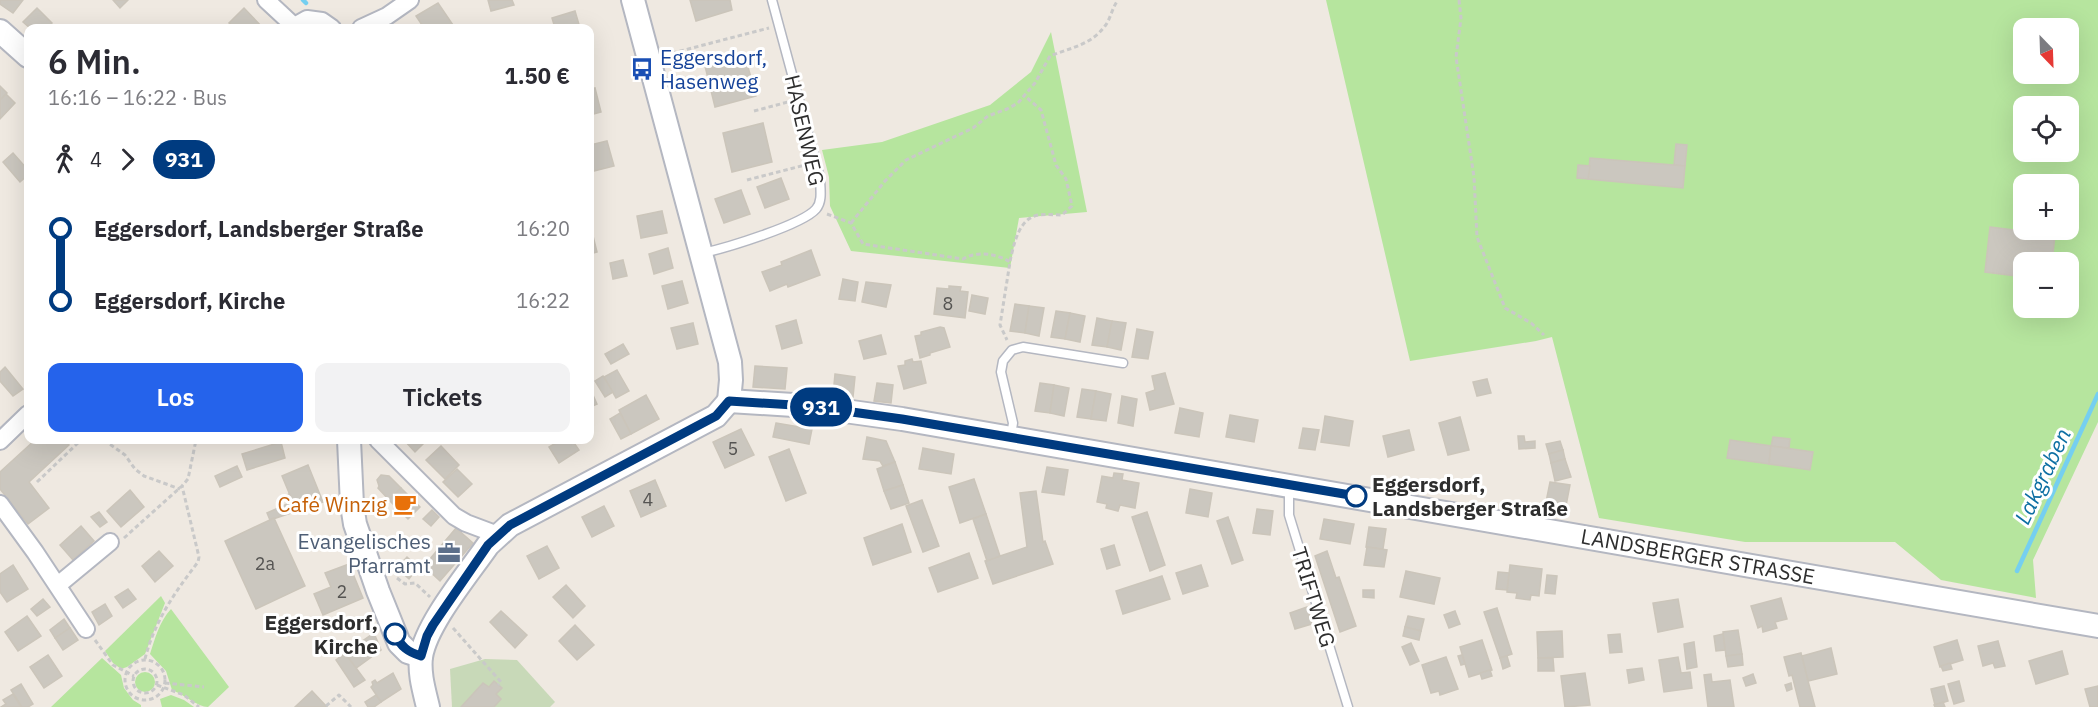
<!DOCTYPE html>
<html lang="de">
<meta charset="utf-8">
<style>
:root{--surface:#fff;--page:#f2f2f3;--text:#2b2b33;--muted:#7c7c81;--accent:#2563eb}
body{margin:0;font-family:"IBM Plex Sans",sans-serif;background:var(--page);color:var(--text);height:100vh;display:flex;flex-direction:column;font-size:22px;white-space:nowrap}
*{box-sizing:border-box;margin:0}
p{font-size:20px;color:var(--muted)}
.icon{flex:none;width:33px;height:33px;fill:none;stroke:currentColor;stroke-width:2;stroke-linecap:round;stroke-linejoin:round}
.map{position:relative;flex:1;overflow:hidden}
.panel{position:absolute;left:24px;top:24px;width:570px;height:420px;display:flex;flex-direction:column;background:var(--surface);border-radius:12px;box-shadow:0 6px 24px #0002}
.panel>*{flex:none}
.badge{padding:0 12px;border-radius:20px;font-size:21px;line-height:39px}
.needle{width:39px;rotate:157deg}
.fabs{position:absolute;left:2013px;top:18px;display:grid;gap:12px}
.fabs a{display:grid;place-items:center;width:66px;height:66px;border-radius:12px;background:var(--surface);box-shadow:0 6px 24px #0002;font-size:30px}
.map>.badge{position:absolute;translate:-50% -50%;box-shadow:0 0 0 3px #fff}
.legs{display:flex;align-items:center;gap:9px;height:66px;padding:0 24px;font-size:20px}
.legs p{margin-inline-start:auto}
.overview{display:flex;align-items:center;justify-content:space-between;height:102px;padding:0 24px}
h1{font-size:33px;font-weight:600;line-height:45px}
.action{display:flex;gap:12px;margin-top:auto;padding:12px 24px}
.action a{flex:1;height:69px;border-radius:12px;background:var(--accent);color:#fff;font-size:24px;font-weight:600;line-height:69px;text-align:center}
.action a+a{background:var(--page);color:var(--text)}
ul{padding:0 24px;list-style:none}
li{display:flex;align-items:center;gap:21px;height:72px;font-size:22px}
li i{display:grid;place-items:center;width:9px;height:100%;margin:0 8px;background:currentColor}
li i::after{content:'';width:15px;height:15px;margin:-8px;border:4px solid;border-radius:50%;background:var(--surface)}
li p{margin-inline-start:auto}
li:first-child i{background:linear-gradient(#0000 50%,currentColor 0)}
li:last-child i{background:linear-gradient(currentColor 50%,#0000 0)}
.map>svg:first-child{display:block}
</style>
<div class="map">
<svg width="2098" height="707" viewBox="0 0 2098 707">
<rect width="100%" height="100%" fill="#efe9e1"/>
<g fill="#b6e59e" fill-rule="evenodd">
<path d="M1326,0H2098V422L2033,560L2036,598L1941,580L1895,542H1745L1599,518L1552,337L1536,341L1410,361ZM2024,28H2068V74H2024ZM2024,106H2068V152H2024ZM2024,184H2068V230H2024ZM2024,262H2068V308H2024Z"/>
<path d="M1051,32L1087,212L1019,218L1010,268L851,251L830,206L829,177L822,150L882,142L990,105L1031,72Z"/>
<path d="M161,596L165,603L145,654L127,667L121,669L113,663L105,651Z"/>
<path d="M171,609L229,687L208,707C198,707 183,694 172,690L166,671L150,654C155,639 159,622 171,609Z"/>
<path d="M102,658L121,675L124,688L133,700L141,705V707H51Z"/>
<circle cx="145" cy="682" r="10"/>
<path d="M171,695L184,700L194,707H162L160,699Z"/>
</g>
<path fill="#c8d9b8" d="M485,659L517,660L555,702L550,707H452L450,669Z"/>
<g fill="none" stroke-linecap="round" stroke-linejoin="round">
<g stroke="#75cff0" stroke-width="4.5">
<path d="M303,0L306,3"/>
<path d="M2017,571L2098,394"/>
</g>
</g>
<g fill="#cbc7bf" stroke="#cbc5ba" stroke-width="1.5">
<path d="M0,0H23L13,13L0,4Z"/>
<path d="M113,0H128L120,8Z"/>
<path d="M488,0H512L514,5L491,11Z"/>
<path d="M690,0H730L732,10L696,21Z"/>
<path d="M438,3L455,28H424L416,16Z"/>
<path d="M37,8L52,23L47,28H30L23,22Z"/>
<path d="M244,8L263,28H235L229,23Z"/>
<path d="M575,11L580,28H555L552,18Z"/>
<path d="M745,56L756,96L715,107L705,66Z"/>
<path d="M0,86L7,93L0,100Z"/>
<path d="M595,88L601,112L590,115V89Z"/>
<path d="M6,94L15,103L0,119V100Z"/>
<path d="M763,123L772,162L732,172L723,133Z"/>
<path d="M607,141L614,166L590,172V145Z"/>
<path d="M1676,144L1687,145L1685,166L1674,165Z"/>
<path d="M13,153L28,170V175L20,182L3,162Z"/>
<path d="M1590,158L1685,166L1683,188L1588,179Z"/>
<path d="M1578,165L1590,166L1588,179L1577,178Z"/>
<path d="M781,178L789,199L765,208L757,187Z"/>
<path d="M741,190L750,214L724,223L715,199Z"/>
<path d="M662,211L667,233L641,238L637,216Z"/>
<path d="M1990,227L2055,235L2052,262H2024V277L1985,272Z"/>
<path d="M592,232L597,252L590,254V233Z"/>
<path d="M668,248L673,268L654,274L649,254Z"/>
<path d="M811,250L820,275L788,287L787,284L770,291L762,272L782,265L781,262Z"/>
<path d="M623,260L627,276L613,279L610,263Z"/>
<path d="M843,279L858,282L855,301L839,299Z"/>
<path d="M682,281L688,303L668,309L662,286Z"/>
<path d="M866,282L891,285L886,307L862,302Z"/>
<path d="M949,286L961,287L960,291L968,292L965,318L934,314L937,288L949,289Z"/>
<path d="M972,295L988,298L985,314L969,311Z"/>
<path d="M1015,304L1029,306L1025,333L1010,331Z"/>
<path d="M1029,306L1044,308L1039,336L1025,333Z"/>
<path d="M1056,311L1070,313L1065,339L1051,337Z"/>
<path d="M1070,313L1085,316L1080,342L1065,339Z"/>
<path d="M1097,318L1112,321L1107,347L1092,345Z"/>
<path d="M796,320L802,343L782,349L776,326Z"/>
<path d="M1112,321L1126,323L1121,350L1107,347Z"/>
<path d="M693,323L698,344L677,349L671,328Z"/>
<path d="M940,327L944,328L950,347L930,353V355L920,358L915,336L921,335V332Z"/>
<path d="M1137,329L1153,332L1148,359L1132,357Z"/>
<path d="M881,335L886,354L864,359L859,341Z"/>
<path d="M623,344L629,354L611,364L605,354Z"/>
<path d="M912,359L913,362L921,361L926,383L904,389L898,366L905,365V361Z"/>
<path d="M755,366L787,368L785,389L753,387Z"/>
<path d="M5,367L23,389L13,396L0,381V372Z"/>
<path d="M617,370L629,391L616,398L604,377Z"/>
<path d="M1165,373L1174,404L1150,410L1146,393L1155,390L1152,376Z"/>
<path d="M835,374L855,377L853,397L833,395Z"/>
<path d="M603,376L613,392L605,397L595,381Z"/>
<path d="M1487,379L1491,393L1477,396L1473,382Z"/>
<path d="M877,383L893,385L891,403L874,401Z"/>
<path d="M1040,383L1054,385L1050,413L1035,411Z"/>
<path d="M1054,385L1069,388L1064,416L1050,413Z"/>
<path d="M1082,389L1096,391L1091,419L1077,417Z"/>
<path d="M1096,391L1111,394L1106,421L1091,419Z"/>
<path d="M593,395L597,404L590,407V396Z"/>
<path d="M646,395L659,419L631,434L619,410Z"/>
<path d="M1122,396L1137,399L1133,426L1118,423Z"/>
<path d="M1180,408L1203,413L1199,437L1175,433Z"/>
<path d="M620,413L631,434L621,439L610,419Z"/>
<path d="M1230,415L1258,420L1254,442L1226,437Z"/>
<path d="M1325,416L1353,421L1349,446L1321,442Z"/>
<path d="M1460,417L1469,450L1448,455L1439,423Z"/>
<path d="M776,423L812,429L809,444L773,437Z"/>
<path d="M1303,428L1319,430L1315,450L1299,448Z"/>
<path d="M741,429L754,455L725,468L713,442Z"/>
<path d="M1409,430L1414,450L1388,457L1383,436Z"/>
<path d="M1518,436H1524L1525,442L1535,441V448L1519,449Z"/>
<path d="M867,437L886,441L895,462L883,466L880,461L863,459Z"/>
<path d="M1773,437L1790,439L1789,448L1771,446Z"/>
<path d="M35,440H65L69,445L29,482L49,508L28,524L0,489V472Z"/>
<path d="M404,440H427L415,452Z"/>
<path d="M561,440H572L579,450L559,463L549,447Z"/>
<path d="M1730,440L1771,446L1769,464L1727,458Z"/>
<path d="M1560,441L1563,450L1549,454L1546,444Z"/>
<path d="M281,442L285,458L247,470L242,454Z"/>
<path d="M441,446L459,465L445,479L426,460Z"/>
<path d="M1771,446L1813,452L1810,470L1769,464Z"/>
<path d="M923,448L954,454L951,474L919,469Z"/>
<path d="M789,449L806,493L786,501L769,457Z"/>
<path d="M1563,450L1565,459L1551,463L1549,454Z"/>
<path d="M1565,459L1571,477L1555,481L1551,463Z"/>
<path d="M895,462L903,485L884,491L877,469Z"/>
<path d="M308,465L323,502L297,512L282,476Z"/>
<path d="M237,466L242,477L220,487L215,476Z"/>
<path d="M1047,467L1068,470L1064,495L1042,492Z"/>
<path d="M457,469L472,484L458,497L443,482Z"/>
<path d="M1114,473L1123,474L1122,480L1139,483L1135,508L1120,505L1118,511L1106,508L1107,504L1097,502L1102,476L1113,478Z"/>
<path d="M381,475L389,476L401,488L389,500L378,488L379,486L377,480Z"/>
<path d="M974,479L986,514L960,523L949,487Z"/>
<path d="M655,480L666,506L641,517L630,491Z"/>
<path d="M1550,482L1570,485L1565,511L1545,507Z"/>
<path d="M903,485L909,503L891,509L884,491Z"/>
<path d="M401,488L420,507L408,519L389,500Z"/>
<path d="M1190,489L1212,493L1208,517L1186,513Z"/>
<path d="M130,490L144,507L121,527L107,511Z"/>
<path d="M1036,491L1043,542L1045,541L1053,564L993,584L985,561L1027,547L1020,493Z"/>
<path d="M289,494L296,511L291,513L287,503L289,501L287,495Z"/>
<path d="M922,500L939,546L923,552L906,506Z"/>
<path d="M287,504L291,513L270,520L267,513Z"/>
<path d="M604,506L614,526L592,537L582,517Z"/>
<path d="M1257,509L1273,511L1270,535L1253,533Z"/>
<path d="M432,510L439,517L431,526L423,519Z"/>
<path d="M99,512L107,522L100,527L91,517Z"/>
<path d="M1147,512L1165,565L1150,571L1132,517Z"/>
<path d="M986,514L1000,556L987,561L973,519Z"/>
<path d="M1228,517L1243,560L1232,564L1217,521Z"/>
<path d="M274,518L305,586L256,609L225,541Z"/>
<path d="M1324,519L1354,524L1350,544L1320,539Z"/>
<path d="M902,524L911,552L873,565L864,538Z"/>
<path d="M81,526L94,541L73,560L60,545Z"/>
<path d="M1369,527L1386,529L1383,549L1366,547Z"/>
<path d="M456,528L473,543L440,581L424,566Z"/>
<path d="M1114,545L1120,565L1107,569L1101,549Z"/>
<path d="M547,546L559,568L539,579L527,556Z"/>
<path d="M1367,547L1387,550L1384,567L1364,565Z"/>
<path d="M159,551L173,566L155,582L142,566Z"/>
<path d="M1327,551L1336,578L1339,577L1356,626L1340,632L1315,556Z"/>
<path d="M969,553L978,578L938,592L929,568Z"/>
<path d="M407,557L418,567L409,579L397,568Z"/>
<path d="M349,564L363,598L323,615L314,594L331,587L325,573Z"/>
<path d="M13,565L28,589L7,602L0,592V574Z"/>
<path d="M1201,565L1208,586L1183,594L1176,573Z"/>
<path d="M1510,565L1542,569L1539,596L1531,595L1530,600L1516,598L1517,593L1507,592Z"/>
<path d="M1406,571L1440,578L1434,604L1400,597Z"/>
<path d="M1498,572L1509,573L1507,590L1496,589Z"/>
<path d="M1547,575L1557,576L1555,594L1545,593Z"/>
<path d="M1162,576L1170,599L1123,614L1116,591Z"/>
<path d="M566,585L585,606L573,618L553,597Z"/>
<path d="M128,589L136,599L123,608L115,597Z"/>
<path d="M1363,590H1374V598L1363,597Z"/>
<path d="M1781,598L1787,619L1775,622L1777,628L1763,632L1762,626L1758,628L1751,606Z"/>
<path d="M43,599L50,607L37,616L31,609Z"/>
<path d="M1678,599L1683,627L1658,632L1653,603Z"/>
<path d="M105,604L112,616L99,625L92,612Z"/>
<path d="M1307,607L1312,624L1295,629L1290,613Z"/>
<path d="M1497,608L1512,654L1500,658L1484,612Z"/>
<path d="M501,611L527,635L515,648L490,622Z"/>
<path d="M1455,611L1460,624L1449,628L1444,615Z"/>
<path d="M27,616L41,636L18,651L5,632Z"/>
<path d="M1408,616L1424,619L1421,631L1405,627Z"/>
<path d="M64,619L70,628L55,638L50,630Z"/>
<path d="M575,625L594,645L577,660L559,641Z"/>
<path d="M1405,627L1421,631L1419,640L1403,636Z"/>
<path d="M70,628L78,640L63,650L55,638Z"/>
<path d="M1738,630L1742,654L1726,656L1723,632Z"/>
<path d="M1562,631L1563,657L1538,658L1537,632Z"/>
<path d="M374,633L381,650L355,669L345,653L348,651L346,647L352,642L355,646Z"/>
<path d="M1620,634L1622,652L1610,653L1608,635Z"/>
<path d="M1723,634L1725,650L1716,651L1714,636Z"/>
<path d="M1482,640L1492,670L1469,677L1460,647Z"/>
<path d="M1957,640L1963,660L1940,667L1934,647Z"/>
<path d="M1998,641L2005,666L1995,668L1993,663L1983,666L1978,646Z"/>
<path d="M1694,642L1697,667L1687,669L1684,644Z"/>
<path d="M1411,643L1419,661L1410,665L1402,647Z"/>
<path d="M1831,648L1837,674L1808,681L1802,656Z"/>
<path d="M2062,651L2068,674L2036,684L2029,661Z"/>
<path d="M345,653L365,680L354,687L336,660Z"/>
<path d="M1801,653L1808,681L1815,707H1800L1792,675L1789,676L1784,657Z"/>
<path d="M1742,654L1743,665L1728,667L1726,656Z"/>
<path d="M48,655L62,676L44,688L30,667Z"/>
<path d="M1462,655L1465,664L1461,665L1458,656Z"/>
<path d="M1507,656L1510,666L1503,669L1500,658Z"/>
<path d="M1446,657L1458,689L1440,695L1439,691L1431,693L1422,665Z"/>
<path d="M1678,657L1681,673L1690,672L1692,688L1664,692L1659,660Z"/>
<path d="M1538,658H1553L1554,671H1538Z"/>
<path d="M1950,663L1952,669L1943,671L1941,666Z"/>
<path d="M1642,668L1644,680L1629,683L1627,670Z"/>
<path d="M1490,670L1492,676L1482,679L1480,673Z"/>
<path d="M393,673L401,689L381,702L371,687L373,685L372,682L375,680L377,683Z"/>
<path d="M1585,673L1590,705L1565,707L1561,676Z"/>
<path d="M1711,674L1712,682L1730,680L1734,707H1708L1704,675Z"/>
<path d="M1753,674L1756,683L1746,686L1743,678Z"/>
<path d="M494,681L502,688L496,694L501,699L494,707H461L483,683L489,687Z"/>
<path d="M1959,681L1964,701L1954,704L1948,684Z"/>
<path d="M1791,683L1792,689L1787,691L1785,685Z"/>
<path d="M21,684L33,704L28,707H22L11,690Z"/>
<path d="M1944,686L1948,701L1935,705L1931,689Z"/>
<path d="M2098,686V707H2090L2085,689Z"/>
<path d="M312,691L327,707H295Z"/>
<path d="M13,694L21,707H1L6,704L3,700Z"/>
<path d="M376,695L381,702L374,707H368L365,702Z"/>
<path d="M1943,702L1945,707H1935L1934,705Z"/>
</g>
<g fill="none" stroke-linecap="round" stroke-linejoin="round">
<g stroke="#b4b7c1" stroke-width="11">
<g id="lane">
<path d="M703,253C726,248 802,225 816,209C823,201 820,188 820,178L772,0"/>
<path d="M1011,436L1013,423L1001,372L1003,361L1012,350L1023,347L1123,363"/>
<path d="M1289,488V515L1348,707"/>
</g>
</g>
<g stroke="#b4b7c1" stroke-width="20">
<g id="street">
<path d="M266,0L294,26"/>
<path d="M291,28L307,19L322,21L332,28"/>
<path d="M361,28L387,16L410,0"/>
<path d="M378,440L454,516L466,523L498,535"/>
<path d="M0,441L28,414"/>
<path d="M0,504L35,552L86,629"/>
<path d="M58,585L110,542"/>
</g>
</g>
<g stroke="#b4b7c1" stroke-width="26">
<g id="secondary">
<path d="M633,0L730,362L731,380L729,401"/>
<path d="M0,31L28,56"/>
<path d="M729,401L809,406L902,419L2098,626"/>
<path d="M349,440L352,505L355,524L378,591L399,643L408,652L421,656"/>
<path d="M428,707C424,690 419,674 421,657C426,624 468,574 488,545L510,525L716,416L729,401"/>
</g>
</g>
<g stroke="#c9c9c9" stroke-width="3" stroke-dasharray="4.5 3" stroke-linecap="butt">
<path d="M1459,0L1461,18L1456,57L1474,177L1477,237L1505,308L1531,323L1544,335"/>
<path d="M665,55L769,28"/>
<path d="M754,111L788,102"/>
<path d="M747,180L805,165"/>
<path d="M827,214L851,223L863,244L963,259C976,251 996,253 1010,262L1000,325L1007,340"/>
<path d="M851,223L885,181L906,160L973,128L988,116L1007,109L1018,103L1035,83L1050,56C1070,48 1091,45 1105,26C1111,18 1112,8 1118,0"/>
<path d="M1010,261C1014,245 1018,219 1038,215C1046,214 1054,215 1062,215L1072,206L1066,179L1056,165L1041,110L1025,96"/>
<path d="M104,440L125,455L135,469L144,476L180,489"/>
<path d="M37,482L81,440"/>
<path d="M124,538L182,486L188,479L196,440"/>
<path d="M397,578L405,584L415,583L430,597"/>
<path d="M453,628L501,682L498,685"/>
<path d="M95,640L113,665L134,676"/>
<path d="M145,659C154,622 175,592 198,562L199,557L182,486"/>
<circle cx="145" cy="680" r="20"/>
<circle cx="145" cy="681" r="12"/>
<path d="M165,683L204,687"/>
<path d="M157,685L184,695L199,707"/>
<path d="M326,706L339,695L351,707"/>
</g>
<use href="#lane" stroke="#fff" stroke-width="8"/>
<use href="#street" stroke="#fff" stroke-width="16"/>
<use href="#secondary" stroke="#fff" stroke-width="22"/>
</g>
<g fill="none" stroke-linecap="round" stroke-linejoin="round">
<g stroke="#fff" stroke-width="14">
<path id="line-1" d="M395,634C401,647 408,652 421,656L427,636L433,625L488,545L510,525L716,416L729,401L809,406L902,419L1356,496"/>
</g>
<use href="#line-1" stroke="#003b80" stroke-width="9"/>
</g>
<defs>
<g id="bus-bare" transform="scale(1.8)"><path d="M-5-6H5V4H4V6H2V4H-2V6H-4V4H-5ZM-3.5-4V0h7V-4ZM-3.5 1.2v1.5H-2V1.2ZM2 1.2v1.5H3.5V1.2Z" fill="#1a4fb4" stroke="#fff" stroke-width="2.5" paint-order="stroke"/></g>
<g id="cafe-bare" transform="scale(1.8)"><path d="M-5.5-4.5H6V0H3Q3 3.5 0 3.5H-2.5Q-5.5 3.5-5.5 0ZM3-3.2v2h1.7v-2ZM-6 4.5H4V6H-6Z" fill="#e8710a" stroke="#fff" stroke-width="2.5" paint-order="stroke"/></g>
<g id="office-bare" transform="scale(1.8)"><path d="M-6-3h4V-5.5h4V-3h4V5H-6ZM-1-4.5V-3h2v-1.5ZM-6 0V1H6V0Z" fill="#5c6f8a" stroke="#fff" stroke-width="2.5" paint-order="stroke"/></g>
</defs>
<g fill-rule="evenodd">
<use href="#bus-bare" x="642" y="69"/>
<use href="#cafe-bare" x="405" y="504"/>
<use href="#office-bare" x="449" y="553"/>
</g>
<g fill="#fff" stroke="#003b80" stroke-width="3">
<circle cx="1356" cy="496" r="10"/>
<circle cx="395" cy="634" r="10"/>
</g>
<g text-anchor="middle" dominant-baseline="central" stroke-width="6" stroke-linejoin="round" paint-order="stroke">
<g font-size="18" fill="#555452">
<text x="948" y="303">8</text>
<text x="733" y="448">5</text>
<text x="648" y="499">4</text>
<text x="265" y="563">2a</text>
<text x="342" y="591">2</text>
</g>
<g font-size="21" fill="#164399" stroke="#fff" text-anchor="start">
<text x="660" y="57">Eggersdorf,<tspan x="660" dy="24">Hasenweg</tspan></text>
</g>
<g font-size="21" fill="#2e2e2e" stroke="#fff">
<text transform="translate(805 130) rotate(77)">HASENWEG</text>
<text transform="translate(1698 556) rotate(10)">LANDSBERGER STRASSE</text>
<text transform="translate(1314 597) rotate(73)">TRIFTWEG</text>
</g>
<g font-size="21" font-weight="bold" fill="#2e2e2e" stroke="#fff" text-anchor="start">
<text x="1372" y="484">Eggersdorf,<tspan x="1372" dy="24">Landsberger Straße</tspan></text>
<text x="378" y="622" text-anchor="end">Eggersdorf,<tspan x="378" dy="24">Kirche</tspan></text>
</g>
<g font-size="21" fill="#c56008" stroke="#fff" text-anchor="end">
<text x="387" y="504">Café Winzig</text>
</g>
<g font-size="21" fill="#4e5e75" stroke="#fff" text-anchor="end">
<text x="431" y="541">Evangelisches<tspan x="431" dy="24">Pfarramt</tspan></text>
</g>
<g font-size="22" font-style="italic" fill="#0d6fa3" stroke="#fff">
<text transform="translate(2042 476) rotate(-65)">Lakgraben</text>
</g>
</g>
</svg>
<div class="fabs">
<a><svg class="needle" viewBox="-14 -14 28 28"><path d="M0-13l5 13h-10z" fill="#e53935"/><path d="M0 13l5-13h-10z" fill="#7c7c81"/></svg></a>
<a><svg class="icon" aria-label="locate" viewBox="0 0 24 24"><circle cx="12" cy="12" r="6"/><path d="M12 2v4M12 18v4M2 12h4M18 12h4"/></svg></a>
<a>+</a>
<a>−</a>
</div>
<b class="badge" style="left:821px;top:407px;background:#003b80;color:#fff">931</b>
<section class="panel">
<div class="overview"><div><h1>6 Min.</h1><p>16:16 – 16:22 · Bus</p></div><b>1.50 €</b></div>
<div class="legs"><svg class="icon" aria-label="walk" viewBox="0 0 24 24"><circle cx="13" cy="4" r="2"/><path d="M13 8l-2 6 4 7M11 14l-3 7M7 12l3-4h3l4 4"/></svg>4<svg class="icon" aria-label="forward" viewBox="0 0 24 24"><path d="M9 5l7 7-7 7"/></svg><b class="badge" style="background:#003b80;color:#fff">931</b></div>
<ul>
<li><i style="color:#003b80"></i><b>Eggersdorf, Landsberger Straße</b><p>16:20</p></li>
<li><i style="color:#003b80"></i><b>Eggersdorf, Kirche</b><p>16:22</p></li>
</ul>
<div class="action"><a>Los</a><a>Tickets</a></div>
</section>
</div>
